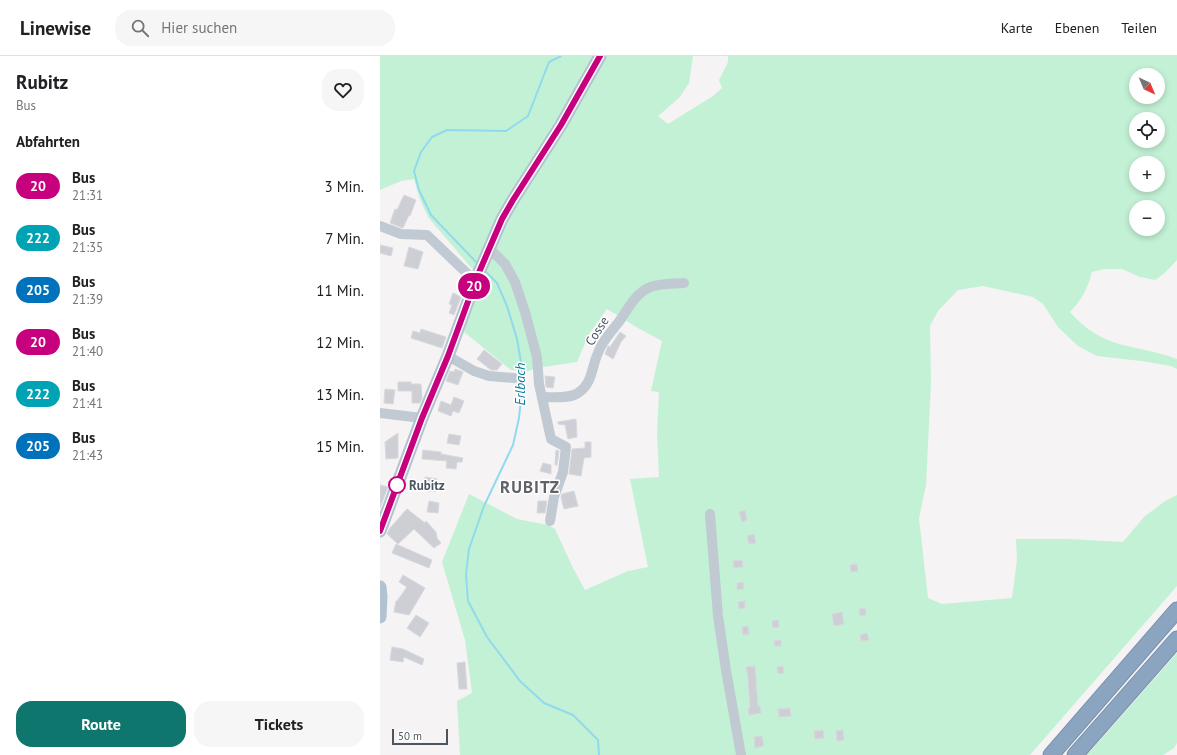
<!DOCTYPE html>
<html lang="de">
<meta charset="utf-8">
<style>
:root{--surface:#fff;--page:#f6f6f6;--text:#202124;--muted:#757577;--line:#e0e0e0;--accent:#0f766e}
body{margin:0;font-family:"PT Sans",sans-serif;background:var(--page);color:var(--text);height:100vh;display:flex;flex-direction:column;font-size:15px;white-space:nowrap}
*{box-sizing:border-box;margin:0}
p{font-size:13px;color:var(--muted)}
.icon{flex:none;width:22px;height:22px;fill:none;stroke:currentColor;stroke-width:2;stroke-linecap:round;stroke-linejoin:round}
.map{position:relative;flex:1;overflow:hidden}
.sheet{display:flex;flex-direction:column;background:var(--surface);width:380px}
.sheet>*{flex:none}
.badge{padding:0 8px;border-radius:13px;font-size:14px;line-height:26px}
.needle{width:26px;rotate:136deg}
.buttons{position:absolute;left:749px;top:12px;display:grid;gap:8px}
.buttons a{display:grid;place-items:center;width:36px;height:36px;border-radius:50%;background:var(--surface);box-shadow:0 2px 6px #0003;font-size:20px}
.scale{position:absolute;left:12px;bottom:10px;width:56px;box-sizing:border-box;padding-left:4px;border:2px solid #4a5661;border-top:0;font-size:11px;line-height:14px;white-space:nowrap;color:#4a5661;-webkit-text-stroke:3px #fff;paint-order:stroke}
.map>.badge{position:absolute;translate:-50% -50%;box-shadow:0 0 0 2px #fff}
h2{padding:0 16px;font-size:15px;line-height:36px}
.round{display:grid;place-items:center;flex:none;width:42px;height:42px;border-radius:16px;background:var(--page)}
.overview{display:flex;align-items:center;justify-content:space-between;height:68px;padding:0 16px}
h1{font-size:19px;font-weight:600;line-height:30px}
.cta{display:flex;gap:8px;margin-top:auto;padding:8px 16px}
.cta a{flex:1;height:46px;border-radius:16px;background:var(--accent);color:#fff;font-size:16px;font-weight:600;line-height:46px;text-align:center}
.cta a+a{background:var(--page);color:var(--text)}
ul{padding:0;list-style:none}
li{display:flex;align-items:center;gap:12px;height:52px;padding:0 16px}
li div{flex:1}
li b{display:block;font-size:15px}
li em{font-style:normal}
li .badge{min-width:44px;font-weight:700;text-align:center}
header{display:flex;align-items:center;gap:24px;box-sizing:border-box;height:56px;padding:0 20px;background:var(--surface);border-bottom:1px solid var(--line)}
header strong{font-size:19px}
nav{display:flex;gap:22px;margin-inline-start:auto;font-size:14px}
.search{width:280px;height:36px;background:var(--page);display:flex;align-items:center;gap:10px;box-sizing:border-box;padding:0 14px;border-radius:16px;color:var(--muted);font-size:15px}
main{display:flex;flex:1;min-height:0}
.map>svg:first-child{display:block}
</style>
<header>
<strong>Linewise</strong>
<div class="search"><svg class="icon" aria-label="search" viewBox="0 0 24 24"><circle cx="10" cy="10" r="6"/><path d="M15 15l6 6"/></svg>Hier suchen</div>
<nav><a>Karte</a><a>Ebenen</a><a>Teilen</a></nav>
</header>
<main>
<section class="sheet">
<div class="overview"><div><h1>Rubitz</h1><p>Bus</p></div><a class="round"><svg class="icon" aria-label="heart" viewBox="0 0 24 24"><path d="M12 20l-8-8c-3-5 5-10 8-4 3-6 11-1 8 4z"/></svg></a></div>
<h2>Abfahrten</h2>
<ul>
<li><span class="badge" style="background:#c7007e;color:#fff">20</span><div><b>Bus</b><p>21:31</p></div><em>3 Min.</em></li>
<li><span class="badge" style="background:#00a3b4;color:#fff">222</span><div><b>Bus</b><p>21:35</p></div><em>7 Min.</em></li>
<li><span class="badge" style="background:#0072bc;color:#fff">205</span><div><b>Bus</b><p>21:39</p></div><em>11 Min.</em></li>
<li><span class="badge" style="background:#c7007e;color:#fff">20</span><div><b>Bus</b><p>21:40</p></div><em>12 Min.</em></li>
<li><span class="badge" style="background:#00a3b4;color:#fff">222</span><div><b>Bus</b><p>21:41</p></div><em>13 Min.</em></li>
<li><span class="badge" style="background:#0072bc;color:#fff">205</span><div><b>Bus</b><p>21:43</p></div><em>15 Min.</em></li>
</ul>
<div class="cta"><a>Route</a><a>Tickets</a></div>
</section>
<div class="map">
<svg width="797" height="699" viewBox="0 0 797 699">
<rect width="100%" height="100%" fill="#f5f3f3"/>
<g fill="#c3f1d5" fill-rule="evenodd">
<path d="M0,0H313L309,27L299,42L278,60L288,68L333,40L342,32L339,24L348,6V0H797V204C789,212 785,218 775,224L760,221L742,213H724L712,216C708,232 701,245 690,256C724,295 754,287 797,303V313L791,310L761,305L717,300L698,290L678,271L663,248L653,241L603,230L578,234L558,255L550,270L551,327L546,429L539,462L548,542L562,548L632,542L637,504L636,483H689L743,486L764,461L785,445L797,439V530L650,699H80L77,645L92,637L85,584L62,506L89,438L137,463L168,469L175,473L193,512L205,534L248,515L268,511L250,423L279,421L277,377L279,336L271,335L282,285L258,272L227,253L209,278L197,306L156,312L149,315L131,314L84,276L99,221L48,161L39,141L34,123L21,125L0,134ZM756,19H778V41H756ZM756,63H778V85H756ZM756,107H778V129H756ZM756,151H778V173H756Z"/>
<path d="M797,597V687L794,692L783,699H707Z"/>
</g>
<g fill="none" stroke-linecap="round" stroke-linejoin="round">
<g stroke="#90daee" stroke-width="2">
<path d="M97,207L51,159L39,134L34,115L41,96L52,81L67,74L126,75L148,60L169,6L181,0"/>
<path d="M106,216L117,227L127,250L137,283L142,312V333L139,362L133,389L104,450L89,493L86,518L88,545L107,581L140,625L164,647L193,659L218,684L219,699"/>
</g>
</g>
<g fill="#cdcfd5" stroke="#d7d9de">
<path d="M24,139L36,144L30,160L29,159L23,172L10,167L15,153L17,154Z"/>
<path d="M0,189L13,192L11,200L0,197Z"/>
<path d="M29,191L43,196L38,213L24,210Z"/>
<path d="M73,237L81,241L74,259L69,257L72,249L69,248Z"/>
<path d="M41,273L66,281L62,292L31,282L33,275L40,277Z"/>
<path d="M240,276L246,280L241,286L233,303L225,298L228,290L230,291Z"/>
<path d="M104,294L122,308L117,314H111L97,303Z"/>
<path d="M75,313L83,316L78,329L66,325L70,315L74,316Z"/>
<path d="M165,320L175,321L173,332L166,331Z"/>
<path d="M18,326H31V328H41L42,342L40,347H32V335H18Z"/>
<path d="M5,333L15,334L13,348L4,347Z"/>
<path d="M74,341L84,345L79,357L73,355L71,360L58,355L61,345L71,349Z"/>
<path d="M196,363L197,381L188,383L185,369L178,368V366Z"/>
<path d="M18,377V402L6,403L5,386Z"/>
<path d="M69,378L81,380L79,389L67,387Z"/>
<path d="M205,386H211V401L204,402L201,420L189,418L192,393L205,392Z"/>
<path d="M43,394L61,396V398L83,402L82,406H77L76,413L66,412L67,405L42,403Z"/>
<path d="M176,394L179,395L177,409H175Z"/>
<path d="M163,407L171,409V418L160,415Z"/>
<path d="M45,421L57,423L55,436L43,434Z"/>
<path d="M0,429L8,431L0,452Z"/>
<path d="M194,435L198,450L184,453L181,441L182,438Z"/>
<path d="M49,445L59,447L58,457L47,456Z"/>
<path d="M158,445H167L165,457H157Z"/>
<path d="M27,453L45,467L46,465L56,476L57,482L61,487L54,492L34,473L18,488L7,478L10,472Z"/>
<path d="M365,454L367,464L362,466L359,456Z"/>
<path d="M374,478L376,487L369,488L367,480Z"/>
<path d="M16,488L52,504L49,512L12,497Z"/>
<path d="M362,504L363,511L354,512L353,505Z"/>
<path d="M477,508L478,515L471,516L470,509Z"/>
<path d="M23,519L45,532L29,559L14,556L16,545H17L27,531L19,526Z"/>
<path d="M363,526L364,533L357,534V527Z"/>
<path d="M365,545V552L359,553L358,546Z"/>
<path d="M485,552L486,559L480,560L479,553Z"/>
<path d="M462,556L464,568L454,570L452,558Z"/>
<path d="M36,559L49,567L40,581L27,572Z"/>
<path d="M398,564L399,571L393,572L392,565Z"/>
<path d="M368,570L369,578L363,579L362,571Z"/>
<path d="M487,577L489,584L481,585L480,579Z"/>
<path d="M401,584V590H395L394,585Z"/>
<path d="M12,591L23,593L44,603L42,609L24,601L23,606L10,604Z"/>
<path d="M85,606L87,633H79L77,607Z"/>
<path d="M375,610L378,650H380L381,657L369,659L368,652H370L368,622L366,611Z"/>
<path d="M403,610L404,617L398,618L397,611Z"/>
<path d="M410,652L411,660L399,661L398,653Z"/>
<path d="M443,674L444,682L435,683L434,675Z"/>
<path d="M463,674L464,684L457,685L456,675Z"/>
<path d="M382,680L384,690L375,692L374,681Z"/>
</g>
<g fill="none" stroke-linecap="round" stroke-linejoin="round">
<g stroke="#7690ad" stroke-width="17">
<g id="highway">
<path d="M671,699L797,554"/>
<path d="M695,699L797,583"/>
</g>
</g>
<g stroke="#c1cad2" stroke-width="10">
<path d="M0,170L21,178L47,179L96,226"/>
<path d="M109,192L125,208L135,226L145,256L157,301L159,328L171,383L186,391L183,416L174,441L170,465"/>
<path d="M68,300L94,315L109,320L134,322"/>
<path d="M162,341C173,341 189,343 198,337C213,327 211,312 218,297C222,285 231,276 238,267C247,255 254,239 268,232C279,227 292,228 304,227"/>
<path d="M0,357L42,362"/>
<path d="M330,458L338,560L346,614L361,699"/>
</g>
<g stroke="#b3c2d1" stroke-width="13">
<path d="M0,475L42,362L68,300L97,221L122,163L133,144L181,69L220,0"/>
<path d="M0,531L1,540L0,561"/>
</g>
<use href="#highway" stroke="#8ba5c1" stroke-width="15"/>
</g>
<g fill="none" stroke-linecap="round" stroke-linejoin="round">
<g stroke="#fff" stroke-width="9">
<path id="line" d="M0,475L42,362L68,300L97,221L122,163L133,144L181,69L220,0"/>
</g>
<use href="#line" stroke="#c7007e" stroke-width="6"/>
</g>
<circle fill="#fff" stroke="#c7007e" stroke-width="2" cx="17" cy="429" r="8"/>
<g text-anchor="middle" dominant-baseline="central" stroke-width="3" stroke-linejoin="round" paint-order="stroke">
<g font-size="13" fill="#4a5661" stroke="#fff">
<text transform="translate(217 275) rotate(-57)">Cosse</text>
</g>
<g font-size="13" font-weight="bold" fill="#4a5661" stroke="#fff" text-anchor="start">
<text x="29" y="429">Rubitz</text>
</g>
<g font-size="14" font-style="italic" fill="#0c7c9b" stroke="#fff">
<text transform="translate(140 328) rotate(-90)">Erlbach</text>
</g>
<g font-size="17" font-weight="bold" letter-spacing="1" fill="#5f6368" stroke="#fff">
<text x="150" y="431">RUBITZ</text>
</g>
</g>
</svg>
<div class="buttons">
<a><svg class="needle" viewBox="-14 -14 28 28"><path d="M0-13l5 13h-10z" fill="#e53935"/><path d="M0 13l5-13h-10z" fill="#757577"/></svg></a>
<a><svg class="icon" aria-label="locate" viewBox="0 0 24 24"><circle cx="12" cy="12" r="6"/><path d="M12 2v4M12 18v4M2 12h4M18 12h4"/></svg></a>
<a>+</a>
<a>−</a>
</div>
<div class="scale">50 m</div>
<b class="badge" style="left:94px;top:230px;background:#c7007e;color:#fff">20</b>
</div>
</main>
